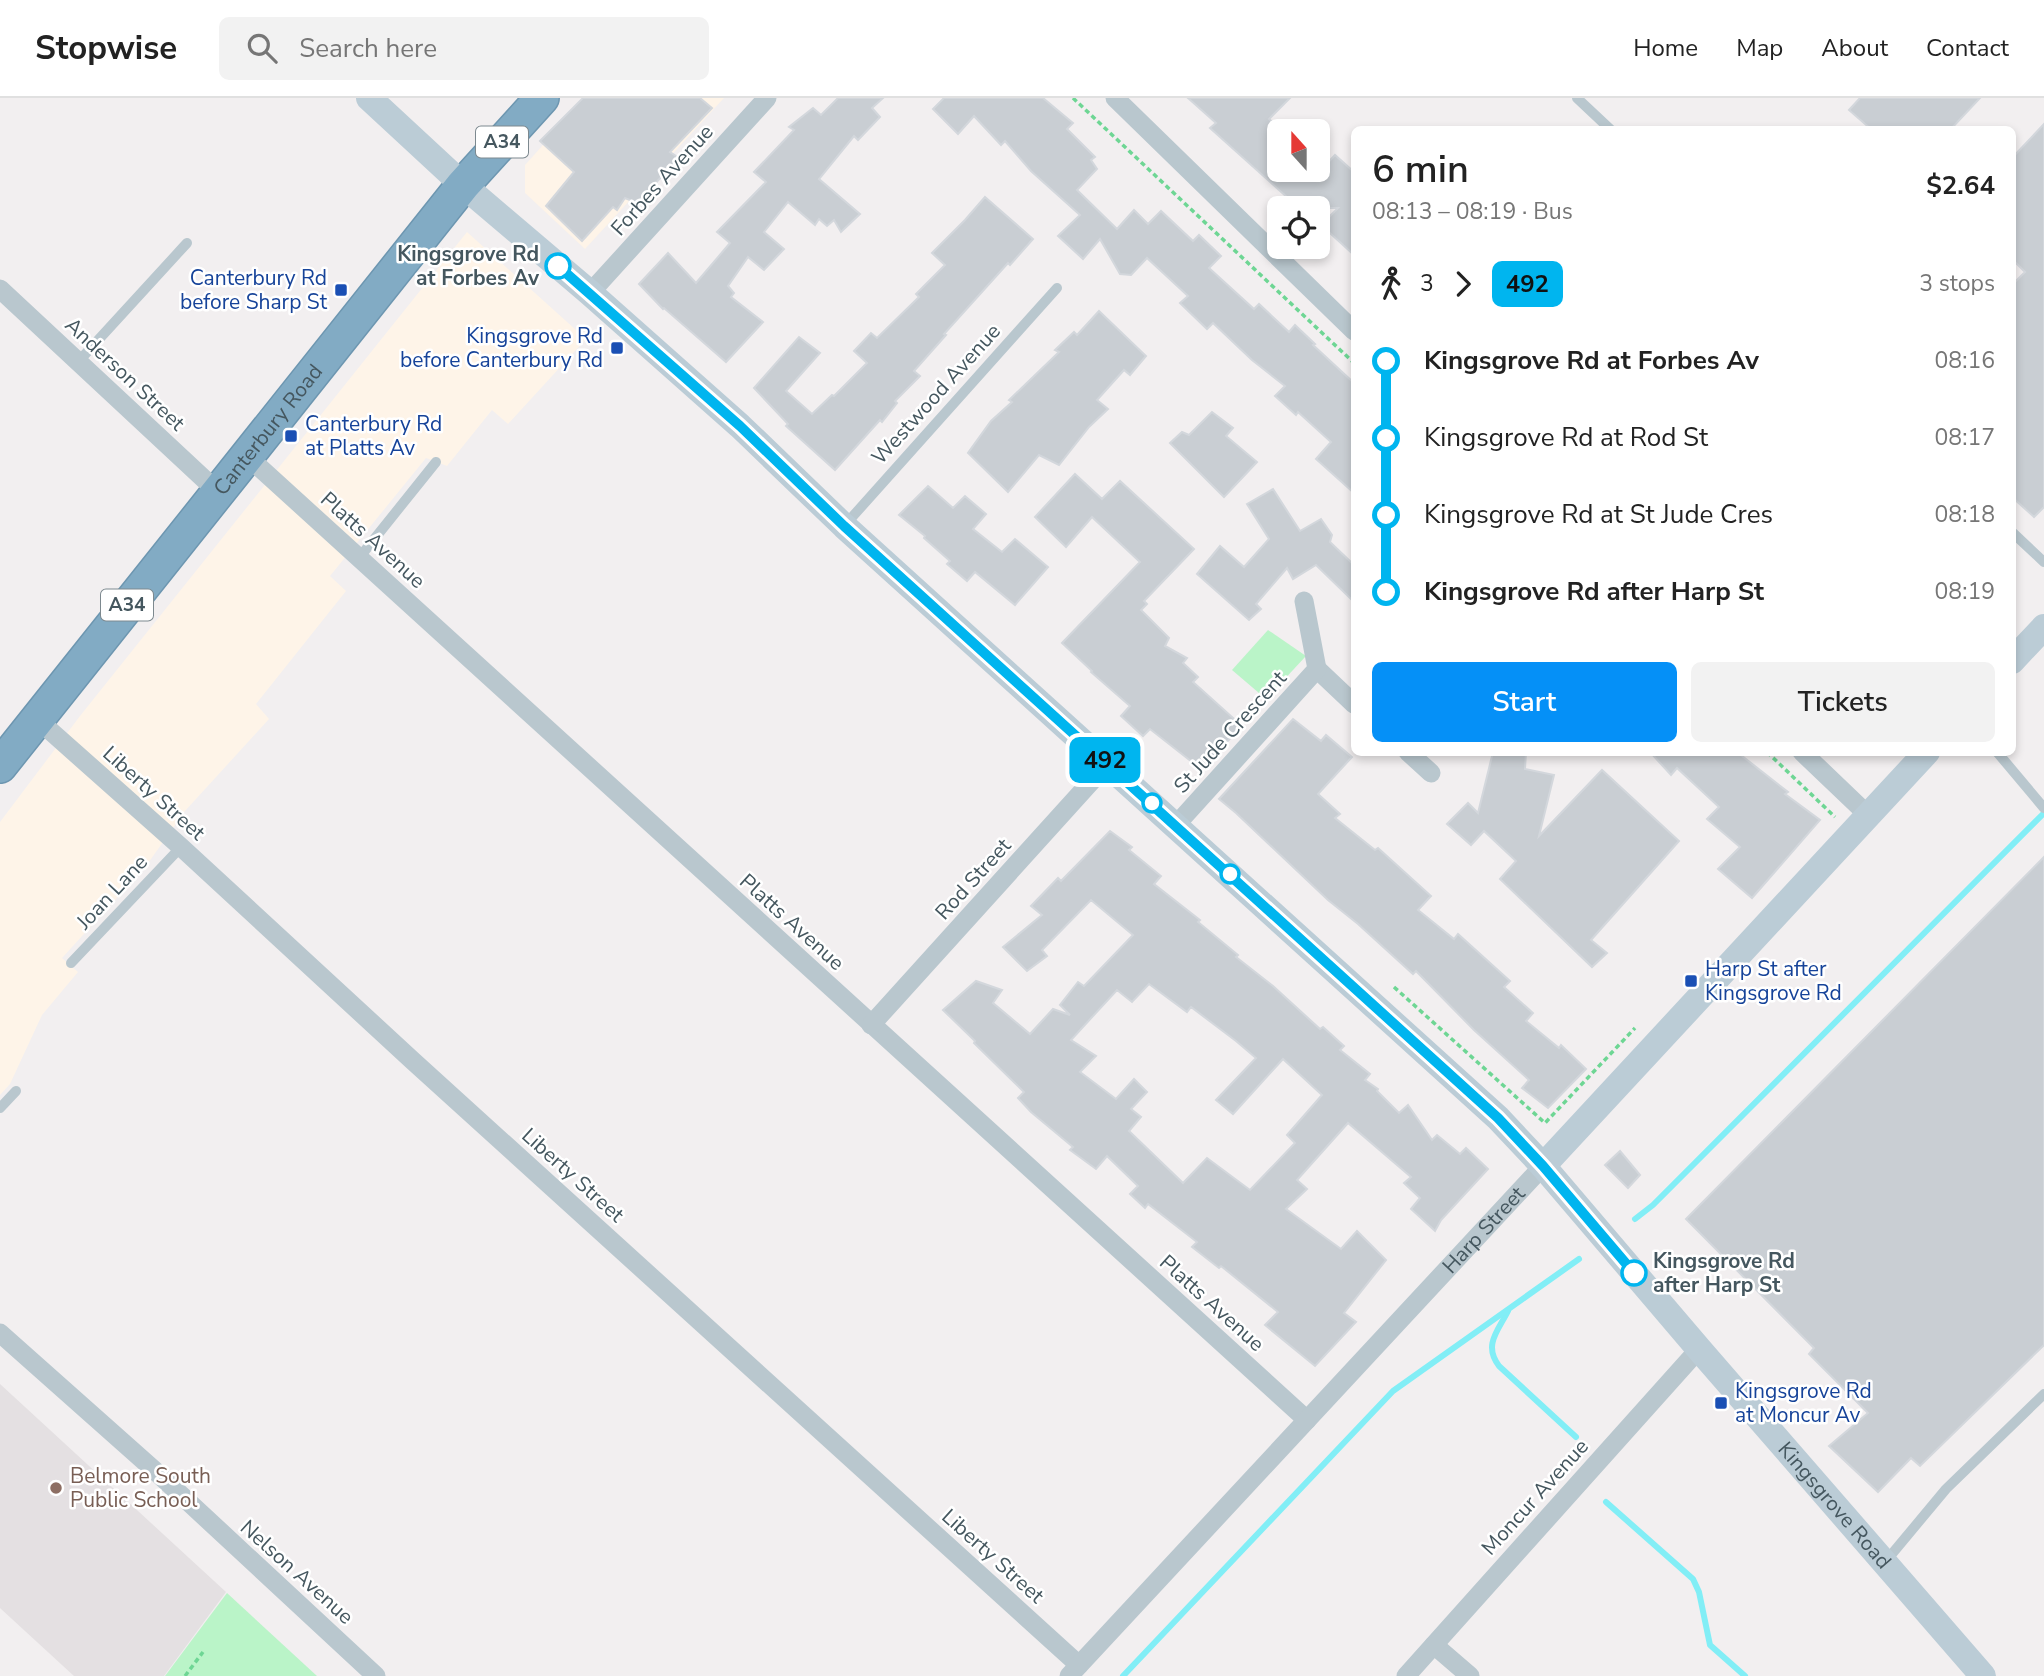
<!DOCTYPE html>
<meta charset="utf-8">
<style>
:root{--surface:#fff;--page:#f2f2f2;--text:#222;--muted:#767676;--line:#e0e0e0;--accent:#0590f7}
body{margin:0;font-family:"Nunito Sans",sans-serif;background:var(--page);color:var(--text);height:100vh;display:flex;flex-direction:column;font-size:26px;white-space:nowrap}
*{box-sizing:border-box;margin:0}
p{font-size:23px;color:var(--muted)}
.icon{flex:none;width:38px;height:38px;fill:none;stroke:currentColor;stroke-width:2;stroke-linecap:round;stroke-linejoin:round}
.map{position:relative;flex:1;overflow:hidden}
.panel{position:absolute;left:1351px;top:28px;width:665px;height:630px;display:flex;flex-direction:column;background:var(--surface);border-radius:10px;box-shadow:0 4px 10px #0003}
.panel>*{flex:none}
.badge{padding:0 14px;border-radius:10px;font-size:24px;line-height:46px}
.needle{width:46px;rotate:339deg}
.buttons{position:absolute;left:1267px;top:21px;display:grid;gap:14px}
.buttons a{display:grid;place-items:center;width:63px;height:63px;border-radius:10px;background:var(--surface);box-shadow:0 4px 10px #0003;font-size:35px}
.map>.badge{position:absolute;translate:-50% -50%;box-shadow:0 0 0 4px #fff}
.legs{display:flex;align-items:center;gap:10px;height:77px;padding:0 21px;font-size:23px}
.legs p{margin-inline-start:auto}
.headline{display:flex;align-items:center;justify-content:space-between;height:119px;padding:0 21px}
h1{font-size:38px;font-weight:600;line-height:52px}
.button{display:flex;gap:14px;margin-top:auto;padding:14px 21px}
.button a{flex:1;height:80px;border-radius:10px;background:var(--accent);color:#fff;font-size:28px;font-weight:600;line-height:80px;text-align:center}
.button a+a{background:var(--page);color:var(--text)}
ul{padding:0 21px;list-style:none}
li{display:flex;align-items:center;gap:24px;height:77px;font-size:26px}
li i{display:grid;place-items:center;width:10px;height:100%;margin:0 9px;background:currentColor}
li i::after{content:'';width:18px;height:18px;margin:-9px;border:5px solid;border-radius:50%;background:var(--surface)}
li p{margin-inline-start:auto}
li:first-child i{background:linear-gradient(#0000 50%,currentColor 0)}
li:last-child i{background:linear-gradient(currentColor 50%,#0000 0)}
header{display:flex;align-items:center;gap:42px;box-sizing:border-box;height:98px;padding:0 35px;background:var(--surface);border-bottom:2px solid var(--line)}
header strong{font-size:33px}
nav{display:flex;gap:38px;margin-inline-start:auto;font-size:24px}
.search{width:490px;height:63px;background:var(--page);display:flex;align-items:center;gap:18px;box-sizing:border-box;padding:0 24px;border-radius:10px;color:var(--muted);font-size:26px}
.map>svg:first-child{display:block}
</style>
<header>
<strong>Stopwise</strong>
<div class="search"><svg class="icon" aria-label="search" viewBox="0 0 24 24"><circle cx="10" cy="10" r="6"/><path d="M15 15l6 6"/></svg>Search here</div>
<nav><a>Home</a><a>Map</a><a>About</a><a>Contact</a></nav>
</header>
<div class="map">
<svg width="2044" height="1578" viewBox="0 0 2044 1578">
<rect width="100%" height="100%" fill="#f2eff0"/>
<g fill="#fef4e8">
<path d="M585,0H724L585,151L525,95V67Z"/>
<path d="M467,134L586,241L508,326L492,312L447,368L426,360L330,478L346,493L256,606L269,621L185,713L146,768L62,860L78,874L42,917L10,986L0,997V724L80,618Z"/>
</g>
<path fill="#e4e0e2" d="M0,1286L226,1494L164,1578H74L0,1510Z"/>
<g fill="#baf4c8">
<path d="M1268,532L1306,558L1266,601L1232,572Z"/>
<path d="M227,1495L317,1578H165Z"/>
</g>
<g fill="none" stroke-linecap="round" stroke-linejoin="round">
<g stroke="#82eef6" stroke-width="6">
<path d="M1635,1121L1653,1107L2044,715"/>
<path d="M1508,1213C1498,1233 1483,1247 1499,1268L1576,1339"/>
<path d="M1606,1404L1693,1481L1699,1494L1710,1547L1745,1578"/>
<path d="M1123,1578L1393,1293L1579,1161"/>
</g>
</g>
<g fill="#c9ced3" stroke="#d3d7dc" stroke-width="2" fill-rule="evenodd">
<path d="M583,0H700L712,10L670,54L679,60L637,105L625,100L617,112L613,109L582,143L546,108L574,74L540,43Z"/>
<path d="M838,0H883L872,10L880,19L858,42L854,38L819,81L860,116L841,134L834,122L827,128L819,121L815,127L788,104L764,134L784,151L764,172L748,159L728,188L734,195L731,199L763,224L726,264L664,210L663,211L639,186L668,155L696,185L730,145L717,134L766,84L754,74L794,32L789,29L813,10L821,17Z"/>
<path d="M944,0H1043L1073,25L1067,31L1095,59L1091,62L1097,71L1077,92L1117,131L1134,112L1148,126L1161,113L1193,143L1199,137L1221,158L1209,170L1254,211L1259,206L1289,234L1295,227L1315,246L1313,247L1354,285V395L1316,361L1331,344L1298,314L1296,317L1275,298L1285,288L1252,262L1213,225L1207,231L1180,205L1188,198L1147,160L1131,177L1120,176L1100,141L1083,161L1058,138L1080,117L1031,73L1005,43L1001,47L974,18L958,36L933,11Z"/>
<path d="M1188,0H1290L1269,21L1279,30V72H1321L1335,57L1354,74V157L1321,127L1338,110H1299L1210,30L1216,25Z"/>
<path d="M1860,0H1980L1950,32H1872L1849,12Z"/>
<path d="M2044,26V409L2034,419L2012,399V187L2025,174L2012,161V60Z"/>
<path d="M985,99L1033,141L1010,167L1008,165L944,236L946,237L914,273L920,278L895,303L897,305L882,324L880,322L835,372L786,328L788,326L754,290L799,239L820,255L786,293L812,316L832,297L834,298L867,265L854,253L871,235L877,240L919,199L916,196L945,167L932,155L965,122Z"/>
<path d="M1099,213L1146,258L1130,277L1124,272L1097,302L1108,311L1089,329L1059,367L1039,357L1008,394L968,355L991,323L1012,304L1009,302L1059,254L1055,252L1074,234L1077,237Z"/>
<path d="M1212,314L1233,330L1226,338L1257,364L1224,399L1170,345L1182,334L1189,337Z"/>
<path d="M1075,376L1102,401L1120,383L1194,451L1144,503L1147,506L1141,512L1169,540L1165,548L1187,560L1183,565L1198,579L1193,584L1242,628L1201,671L1150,631L1143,638L1121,618L1130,608L1091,574L1092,573L1062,545L1140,464L1092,419L1066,449L1035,419Z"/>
<path d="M928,388L953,410L965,398L986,416L973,431L1002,454L1015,441L1048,469L1015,507L975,474L967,483L947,466L950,463L924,440L925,438L899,417Z"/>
<path d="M1273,391L1300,433L1321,421L1332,437L1330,444L1354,467V504L1316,467L1293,481L1287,470L1256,506L1261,511L1249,522L1197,476L1220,448L1244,469L1269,441L1247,406Z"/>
<path d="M1293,621L1321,643L1326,637L1352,659L1318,696L1340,716L1335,720L1375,752L1378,750L1431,798L1418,812L1454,841L1458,836L1510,883L1504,889L1533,915L1526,923L1559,950L1561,947L1586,971L1548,1010L1522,990L1529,982L1474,932L1416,873L1413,876L1358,826L1328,802L1236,715L1219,701Z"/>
<path d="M1493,654H1526L1525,671L1554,677L1539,738L1602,672L1679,743L1591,842L1607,855L1592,869L1500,781L1516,763L1484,733L1471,747L1447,726L1468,705L1478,715Z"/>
<path d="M1650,654H1737L1788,694L1785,696L1820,722L1752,800L1718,771L1740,749L1707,721L1719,709L1677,670L1671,677Z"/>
<path d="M1110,733L1132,749L1129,752L1161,778L1154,786L1200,822L1198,824L1238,857L1236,859L1273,888L1320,931L1323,929L1344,948L1340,952L1370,976L1365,982L1378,991L1377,993L1399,1015L1408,1007L1432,1042L1437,1037L1460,1056L1466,1050L1488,1071L1441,1122L1435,1133L1411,1111L1420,1100L1404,1085L1411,1079L1348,1025L1297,1082L1307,1091L1286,1111L1341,1151L1357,1133L1386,1162L1344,1215L1356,1224L1315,1268L1265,1227L1278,1214L1221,1168L1219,1170L1192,1149L1197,1144L1148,1106L1145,1110L1130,1096L1138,1088L1107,1058L1096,1071L1070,1052L1073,1049L1031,1014L1018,1000L1024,994L974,945L975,943L943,912L976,883L1002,892L993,905L1030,936L1053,911L1070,917L1060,907L1078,884L1084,888L1133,837L1091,802L1042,852L1047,858L1027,873L1003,849L1042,817L1031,808L1058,780L1061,783ZM1149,886L1187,914L1191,909L1236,943L1256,960L1216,1002L1233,1016L1283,961L1322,997L1287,1037L1295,1045L1250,1092L1207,1060L1183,1085L1129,1033L1141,1019L1131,1011L1147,994L1134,981L1116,1001L1080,974L1096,958L1071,942L1117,892L1132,904Z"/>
<path d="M2044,759V1247L1920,1368L1911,1360L1878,1394L1829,1348L1868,1315L1809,1256L1814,1250L1686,1121Z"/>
<path d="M1620,1053L1640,1077L1628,1090L1605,1067Z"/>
</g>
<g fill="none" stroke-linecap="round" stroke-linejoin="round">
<g stroke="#6d96b0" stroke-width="36">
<g id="highway">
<path id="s3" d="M0,668L463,87L542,0"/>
</g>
</g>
<g stroke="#6ed694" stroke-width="3.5" stroke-dasharray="5 3.5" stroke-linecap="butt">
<path d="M1073,0L1354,265"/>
<path d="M1767,654L1835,719"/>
<path d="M1394,889L1545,1025L1635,930"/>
<path d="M185,1578L203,1554"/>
</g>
<g stroke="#b9c7ce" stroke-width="10">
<path d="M1577,0L1611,32"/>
<path d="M78,264L187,145"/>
<path d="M845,427L1057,190"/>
<path d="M2012,434L2044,464"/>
<path d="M359,460L436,364"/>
<path d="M1997,654L2044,710"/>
<path d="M71,865L181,749"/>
<path d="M0,1010L16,993"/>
<path d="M1886,1463L1946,1391L2044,1296"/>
</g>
<g stroke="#b9c7ce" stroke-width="19">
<path d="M1115,0L1354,233"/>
<path d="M0,191L218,394"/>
<path d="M590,195L767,0"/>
<path d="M247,358L1307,1322"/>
<path d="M1317,571L1354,606"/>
<path d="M37,621L181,749L413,963L1079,1567"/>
<path d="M1408,654L1431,675"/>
<path d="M1802,654L1869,718"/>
<path d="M1176,727L1317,571L1304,503"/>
<path d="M871,927L1108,665"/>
<path d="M0,1235L153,1371L376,1578"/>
<path d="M1434,1547L1470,1578"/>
<path id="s1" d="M1069,1578L1543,1068"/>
<path d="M1406,1578L1699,1251"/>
</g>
<g stroke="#bbccd6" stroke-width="26">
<path id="s2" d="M369,0L463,87L590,195L740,328L844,428L1498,1020L1543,1068L1699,1251L1983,1578"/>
<path d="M2012,563L2044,529"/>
<path d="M1543,1068L1927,654"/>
</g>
<use href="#highway" stroke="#82abc4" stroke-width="33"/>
</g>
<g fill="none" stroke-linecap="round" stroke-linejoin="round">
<g stroke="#fff" stroke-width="16">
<path id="line-1" d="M558,168L740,328L844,428L1498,1020L1543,1068L1634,1175"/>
</g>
<use href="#line-1" stroke="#00b5ef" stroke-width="10"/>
</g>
<g fill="#fff" stroke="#00b5ef" stroke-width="3.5">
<circle cx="558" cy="168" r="12"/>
<circle cx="1152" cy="705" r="9"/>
<circle cx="1230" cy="776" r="9"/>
<circle cx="1634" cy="1175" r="12"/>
</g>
<g fill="#1a4fb4" stroke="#fff" stroke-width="2.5">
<rect x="334" y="185" width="14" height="14" rx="3.5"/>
<rect x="610" y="243" width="14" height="14" rx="3.5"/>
<rect x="284" y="331" width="14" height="14" rx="3.5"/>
<rect x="1684" y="876" width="14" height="14" rx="3.5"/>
<rect x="1714" y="1298" width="14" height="14" rx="3.5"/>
</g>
<circle fill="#8d6e63" stroke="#fff" stroke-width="2.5" cx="56" cy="1390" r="7"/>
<g text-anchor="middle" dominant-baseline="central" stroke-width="5" stroke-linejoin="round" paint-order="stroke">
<g fill="#fff" stroke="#7d898f" stroke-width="2">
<rect x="476" y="28.5" width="52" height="31" rx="5"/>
<rect x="101" y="491.5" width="52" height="31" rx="5"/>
</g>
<g font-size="19" font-weight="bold" fill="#45575f">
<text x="502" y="44">A34</text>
<text x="127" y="507">A34</text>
</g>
<g font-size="21" fill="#45575f" stroke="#fff">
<text transform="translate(662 82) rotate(-48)">Forbes Avenue</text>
<text transform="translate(125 276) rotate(43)">Anderson Street</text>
<text transform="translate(936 296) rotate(-48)">Westwood Avenue</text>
<text stroke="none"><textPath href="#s3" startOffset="430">Canterbury Road</textPath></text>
<text transform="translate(373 442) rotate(42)">Platts Avenue</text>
<text transform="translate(1230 634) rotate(-48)">St Jude Crescent</text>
<text transform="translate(154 695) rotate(42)">Liberty Street</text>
<text transform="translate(973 781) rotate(-48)">Rod Street</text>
<text transform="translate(112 794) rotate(-47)">Joan Lane</text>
<text transform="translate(792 824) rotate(42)">Platts Avenue</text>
<text transform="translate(573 1077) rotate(42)">Liberty Street</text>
<text stroke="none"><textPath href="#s1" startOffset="609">Harp Street</textPath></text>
<text transform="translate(1212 1205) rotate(42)">Platts Avenue</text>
<text transform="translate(1535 1399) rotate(-48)">Moncur Avenue</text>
<text stroke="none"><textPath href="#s2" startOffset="2035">Kingsgrove Road</textPath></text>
<text transform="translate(993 1458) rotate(42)">Liberty Street</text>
<text transform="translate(297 1474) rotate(42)">Nelson Avenue</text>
</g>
<g font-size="21" font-weight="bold" fill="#45575f" stroke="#fff" text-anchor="end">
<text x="539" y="156">Kingsgrove Rd<tspan x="539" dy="24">at Forbes Av</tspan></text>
<text x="1653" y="1163" text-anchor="start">Kingsgrove Rd<tspan x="1653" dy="24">after Harp St</tspan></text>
</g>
<g font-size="21" fill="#164399" stroke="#fff" text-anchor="start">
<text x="327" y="180" text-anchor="end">Canterbury Rd<tspan x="327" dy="24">before Sharp St</tspan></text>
<text x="603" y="238" text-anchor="end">Kingsgrove Rd<tspan x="603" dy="24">before Canterbury Rd</tspan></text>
<text x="305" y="326">Canterbury Rd<tspan x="305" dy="24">at Platts Av</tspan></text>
<text x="1705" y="871">Harp St after<tspan x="1705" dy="24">Kingsgrove Rd</tspan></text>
<text x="1735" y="1293">Kingsgrove Rd<tspan x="1735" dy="24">at Moncur Av</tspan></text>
</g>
<g font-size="21" fill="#785e54" stroke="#fff" text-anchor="start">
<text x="70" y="1378">Belmore South<tspan x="70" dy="24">Public School</tspan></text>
</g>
</g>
</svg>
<div class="buttons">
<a><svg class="needle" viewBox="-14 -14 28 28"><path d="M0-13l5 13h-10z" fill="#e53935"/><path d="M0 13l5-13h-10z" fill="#767676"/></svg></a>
<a><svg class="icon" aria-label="locate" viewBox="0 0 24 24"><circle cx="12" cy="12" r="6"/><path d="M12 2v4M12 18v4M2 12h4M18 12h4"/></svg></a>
</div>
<b class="badge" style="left:1105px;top:662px;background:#00b5ef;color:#111">492</b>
<section class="panel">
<div class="headline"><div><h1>6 min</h1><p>08:13 – 08:19 · Bus</p></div><b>$2.64</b></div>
<div class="legs"><svg class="icon" aria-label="walk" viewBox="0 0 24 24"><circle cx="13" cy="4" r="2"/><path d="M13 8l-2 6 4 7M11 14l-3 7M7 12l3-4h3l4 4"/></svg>3<svg class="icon" aria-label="forward" viewBox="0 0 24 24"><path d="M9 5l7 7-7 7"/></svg><b class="badge" style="background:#00b5ef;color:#111">492</b><p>3 stops</p></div>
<ul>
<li><i style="color:#00b5ef"></i><b>Kingsgrove Rd at Forbes Av</b><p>08:16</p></li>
<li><i style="color:#00b5ef"></i><span>Kingsgrove Rd at Rod St</span><p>08:17</p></li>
<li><i style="color:#00b5ef"></i><span>Kingsgrove Rd at St Jude Cres</span><p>08:18</p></li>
<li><i style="color:#00b5ef"></i><b>Kingsgrove Rd after Harp St</b><p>08:19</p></li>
</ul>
<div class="button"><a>Start</a><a>Tickets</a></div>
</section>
</div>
